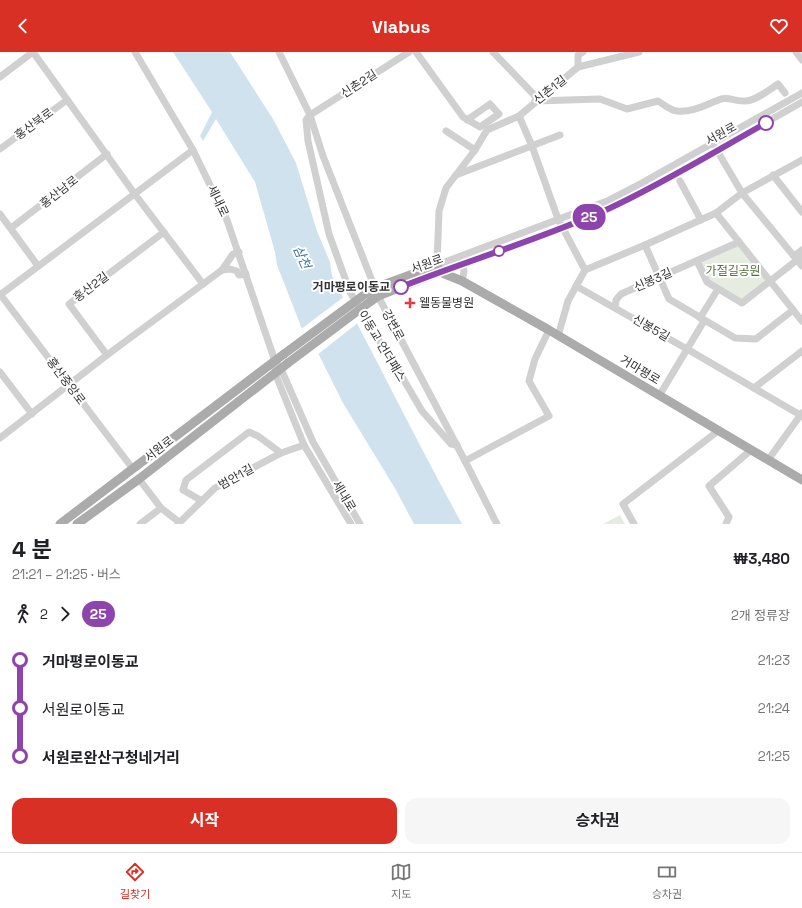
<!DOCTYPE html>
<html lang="ko">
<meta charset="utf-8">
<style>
:root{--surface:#fff;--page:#f6f6f6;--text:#202124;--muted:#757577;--line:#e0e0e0;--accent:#d93025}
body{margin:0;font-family:"Space Grotesk","Noto Sans KR",sans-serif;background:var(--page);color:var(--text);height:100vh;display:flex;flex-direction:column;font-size:15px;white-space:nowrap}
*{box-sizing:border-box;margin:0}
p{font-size:13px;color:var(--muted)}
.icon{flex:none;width:22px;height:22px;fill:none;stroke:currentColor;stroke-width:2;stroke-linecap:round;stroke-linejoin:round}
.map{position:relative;height:472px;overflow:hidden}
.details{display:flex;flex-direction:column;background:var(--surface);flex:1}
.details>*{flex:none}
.badge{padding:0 8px;border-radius:13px;font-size:14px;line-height:26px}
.map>.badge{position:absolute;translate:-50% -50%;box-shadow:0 0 0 2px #fff}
.legs{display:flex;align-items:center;gap:6px;height:44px;padding:0 12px;font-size:13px}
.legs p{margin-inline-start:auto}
.overview{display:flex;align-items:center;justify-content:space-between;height:68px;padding:0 12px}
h1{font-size:22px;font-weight:700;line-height:30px}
.action{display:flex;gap:8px;margin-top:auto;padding:8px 12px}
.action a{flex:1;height:46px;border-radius:12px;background:var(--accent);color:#fff;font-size:16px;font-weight:700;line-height:46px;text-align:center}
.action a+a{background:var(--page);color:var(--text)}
ul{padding:0 12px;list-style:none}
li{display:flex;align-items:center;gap:14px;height:48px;font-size:15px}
li i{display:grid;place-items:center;width:6px;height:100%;margin:0 5px;background:currentColor}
li i::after{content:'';width:10px;height:10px;margin:-5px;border:3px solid;border-radius:50%;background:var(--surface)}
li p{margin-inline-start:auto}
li:first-child i{background:linear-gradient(#0000 50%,currentColor 0)}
li:last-child i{background:linear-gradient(currentColor 50%,#0000 0)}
header{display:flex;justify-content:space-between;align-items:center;height:52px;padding:0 12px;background:var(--accent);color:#fff;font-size:18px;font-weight:700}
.dock{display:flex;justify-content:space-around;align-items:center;height:56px;border-top:1px solid var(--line);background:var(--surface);font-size:11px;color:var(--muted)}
.dock a{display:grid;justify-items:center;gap:2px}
.dock .active{color:var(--accent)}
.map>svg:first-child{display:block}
</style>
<header><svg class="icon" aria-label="back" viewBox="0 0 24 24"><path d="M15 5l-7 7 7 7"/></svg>Viabus<svg class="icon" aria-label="heart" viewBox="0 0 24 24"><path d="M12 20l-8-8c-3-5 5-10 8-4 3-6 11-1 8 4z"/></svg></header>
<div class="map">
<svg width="802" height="472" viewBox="0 0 802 472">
<rect width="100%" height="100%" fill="#fff"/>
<g fill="#e6ecdf">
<path d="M739,190L771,229L742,251L707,230L697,209Z"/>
<path d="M620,463L625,472H603Z"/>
</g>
<path fill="#cfe2ee" d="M173,0H230L273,67L296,111L317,179L330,210L332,224C376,306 417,390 462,472H414L396,438L343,351L318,301L302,277L277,213L275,200L255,130L216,67L203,89L200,84L212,60Z"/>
<path fill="#fff" d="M345,244L359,270L317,303L300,278Z"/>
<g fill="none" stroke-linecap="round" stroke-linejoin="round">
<g stroke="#d0d0d0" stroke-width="7">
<path d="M33,0L134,141L203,232"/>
<path d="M135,0L193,98L227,168L275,309L281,317L313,390L360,472"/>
<path d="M279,0L310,63L323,104L378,244L465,409L497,472"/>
<path d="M409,0L310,63L306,68L308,89L329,182L350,240L376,284L391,306L422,359L451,392L457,393"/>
<path d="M416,0L463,65L480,75L499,62L490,52L467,68"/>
<path d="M493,0L538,47"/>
<path d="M639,0L578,15L519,64L487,78L475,98L446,136L439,159L437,213L607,149L640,132L802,41"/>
<path d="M796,0L802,8"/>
<path d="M578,15V3L583,0"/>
<path d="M0,25L33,0"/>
<path d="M535,49L600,47L627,57L658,49C663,52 671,59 677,59C692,61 707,52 721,47C729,45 738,50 746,49C757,48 769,38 778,32L785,41"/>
<path d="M519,64L532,94L558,167L585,218"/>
<path d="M446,79L475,98"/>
<path d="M715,95L742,141L802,214"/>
<path d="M0,97L67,48"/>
<path d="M456,123L560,83"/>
<path d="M773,123L802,160"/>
<path d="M680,129L701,168"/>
<path d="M716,161L802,269"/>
<path d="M0,162L38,214"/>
<path d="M11,176L107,102"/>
<path d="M645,193L669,247L735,286L756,287L793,258"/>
<path d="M794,204L802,198"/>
<path d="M697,209L707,230L742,251L802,204"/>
<path d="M222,218L230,217L237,219L239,223L246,222"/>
<path d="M440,220L563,175L609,157L645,139L802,50"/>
<path d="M462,229L464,220L463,212"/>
<path d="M576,234L687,297L802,364"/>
<path d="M0,242L133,417"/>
<path d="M0,243L193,98"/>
<path d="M615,255L616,248L621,242L739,190"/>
<path d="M700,266L718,237"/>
<path d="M558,284L568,249L585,218L645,193L716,161L742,141L802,108"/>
<path d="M107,303L69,252L164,180"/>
<path d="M275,317V321L304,393L351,472"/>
<path d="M0,320L32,362"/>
<path d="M754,336L802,299"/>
<path d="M659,344L704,269"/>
<path d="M0,386L107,303L222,218L233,202L239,200"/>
<path d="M768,408L802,361"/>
<path d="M465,409L549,364L529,329L535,307L549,278"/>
<path d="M139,427L161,456L179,470"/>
<path d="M202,449L183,438L186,428L249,380L258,384L281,401"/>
<path d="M140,472L161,456"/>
<path d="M178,472L215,436L281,401L304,393"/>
<path d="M634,472L623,452L718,379"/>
<path d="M726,472L729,465L709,434L751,398"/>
</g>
<g stroke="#ababab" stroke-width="9">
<path d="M368,240L375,236L437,213L440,220L462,229L549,278L802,428"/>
<path d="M371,249L378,244L440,220"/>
<path d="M60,472L284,302"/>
<path d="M77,472L139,427L288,311"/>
</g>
<g stroke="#ababab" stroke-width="9">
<path d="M284,302L368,240"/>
<path d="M288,311L371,249"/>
</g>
</g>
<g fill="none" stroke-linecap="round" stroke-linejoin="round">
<g stroke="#fff" stroke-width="9">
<path id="line-1" d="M401,235C469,208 541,187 608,157C662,132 714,100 766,71"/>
</g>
<use href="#line-1" stroke="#8e44ad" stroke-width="6"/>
</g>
<g fill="#fff" stroke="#8e44ad" stroke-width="2">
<circle cx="766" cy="71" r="7"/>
<circle cx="499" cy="199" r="5"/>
<circle cx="401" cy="235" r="7"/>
</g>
<path fill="#e63946" stroke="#fff" stroke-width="1.5" d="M408 245h4v4h4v4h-4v4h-4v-4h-4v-4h4z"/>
<g text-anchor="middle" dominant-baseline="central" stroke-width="4" stroke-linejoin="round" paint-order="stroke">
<g font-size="12" fill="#333" stroke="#fff">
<text transform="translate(359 32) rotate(-33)">신촌2길</text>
<text transform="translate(550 38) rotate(-38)">신촌1길</text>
<text transform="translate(34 72) rotate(-36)">홍산북로</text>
<text transform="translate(721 82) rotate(-29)">서원로</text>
<text transform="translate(59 140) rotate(-38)">홍산남로</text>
<text transform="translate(218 149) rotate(64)">세내로</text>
<text transform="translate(427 212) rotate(-20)">서원로</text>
<text transform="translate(653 228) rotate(-24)">신봉3길</text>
<text transform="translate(91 235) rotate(-37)">홍산2길</text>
<text transform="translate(393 273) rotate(62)">강변로</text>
<text transform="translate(651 276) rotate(30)">신봉5길</text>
<text transform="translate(382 294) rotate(59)">이동교 언더패스</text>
<text transform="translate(640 318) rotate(31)">거마평로</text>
<text transform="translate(66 329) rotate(53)">홍산중앙로</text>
<text transform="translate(159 397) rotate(-38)">서원로</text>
<text transform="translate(236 425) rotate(-29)">범안1길</text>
<text transform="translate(344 444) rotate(59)">세내로</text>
</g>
<g font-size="12" fill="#56703f" stroke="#fff">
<text x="733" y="219">가절길공원</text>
</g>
<g font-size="12" font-weight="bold" fill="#333" stroke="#fff" text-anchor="end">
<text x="390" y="235">거마평로이동교</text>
</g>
<g font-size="12" fill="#333" stroke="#fff" text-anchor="start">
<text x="419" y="251">웰동물병원</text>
</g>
<g font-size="13" font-style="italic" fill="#3f7597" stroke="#fff">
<text transform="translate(302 205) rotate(66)">삼천</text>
</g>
</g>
</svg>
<b class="badge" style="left:589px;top:165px;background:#8e44ad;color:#fff">25</b>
</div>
<section class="details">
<div class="overview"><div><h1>4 분</h1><p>21:21 – 21:25 · 버스</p></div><b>₩3,480</b></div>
<div class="legs"><svg class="icon" aria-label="walk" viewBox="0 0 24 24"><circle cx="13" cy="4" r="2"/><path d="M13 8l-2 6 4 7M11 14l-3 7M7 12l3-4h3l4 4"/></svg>2<svg class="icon" aria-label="forward" viewBox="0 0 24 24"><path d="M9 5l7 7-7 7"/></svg><b class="badge" style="background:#8e44ad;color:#fff">25</b><p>2개 정류장</p></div>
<ul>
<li><i style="color:#8e44ad"></i><b>거마평로이동교</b><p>21:23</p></li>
<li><i style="color:#8e44ad"></i><span>서원로이동교</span><p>21:24</p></li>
<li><i style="color:#8e44ad"></i><b>서원로완산구청네거리</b><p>21:25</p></li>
</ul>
<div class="action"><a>시작</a><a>승차권</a></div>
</section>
<nav class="dock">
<a class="active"><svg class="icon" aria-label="directions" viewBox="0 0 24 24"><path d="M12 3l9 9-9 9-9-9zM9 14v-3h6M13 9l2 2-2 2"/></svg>길찾기</a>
<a><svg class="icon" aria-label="map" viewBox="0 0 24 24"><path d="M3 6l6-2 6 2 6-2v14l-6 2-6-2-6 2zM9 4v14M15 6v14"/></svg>지도</a>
<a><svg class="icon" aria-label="tickets" viewBox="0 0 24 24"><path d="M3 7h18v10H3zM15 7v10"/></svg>승차권</a>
</nav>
